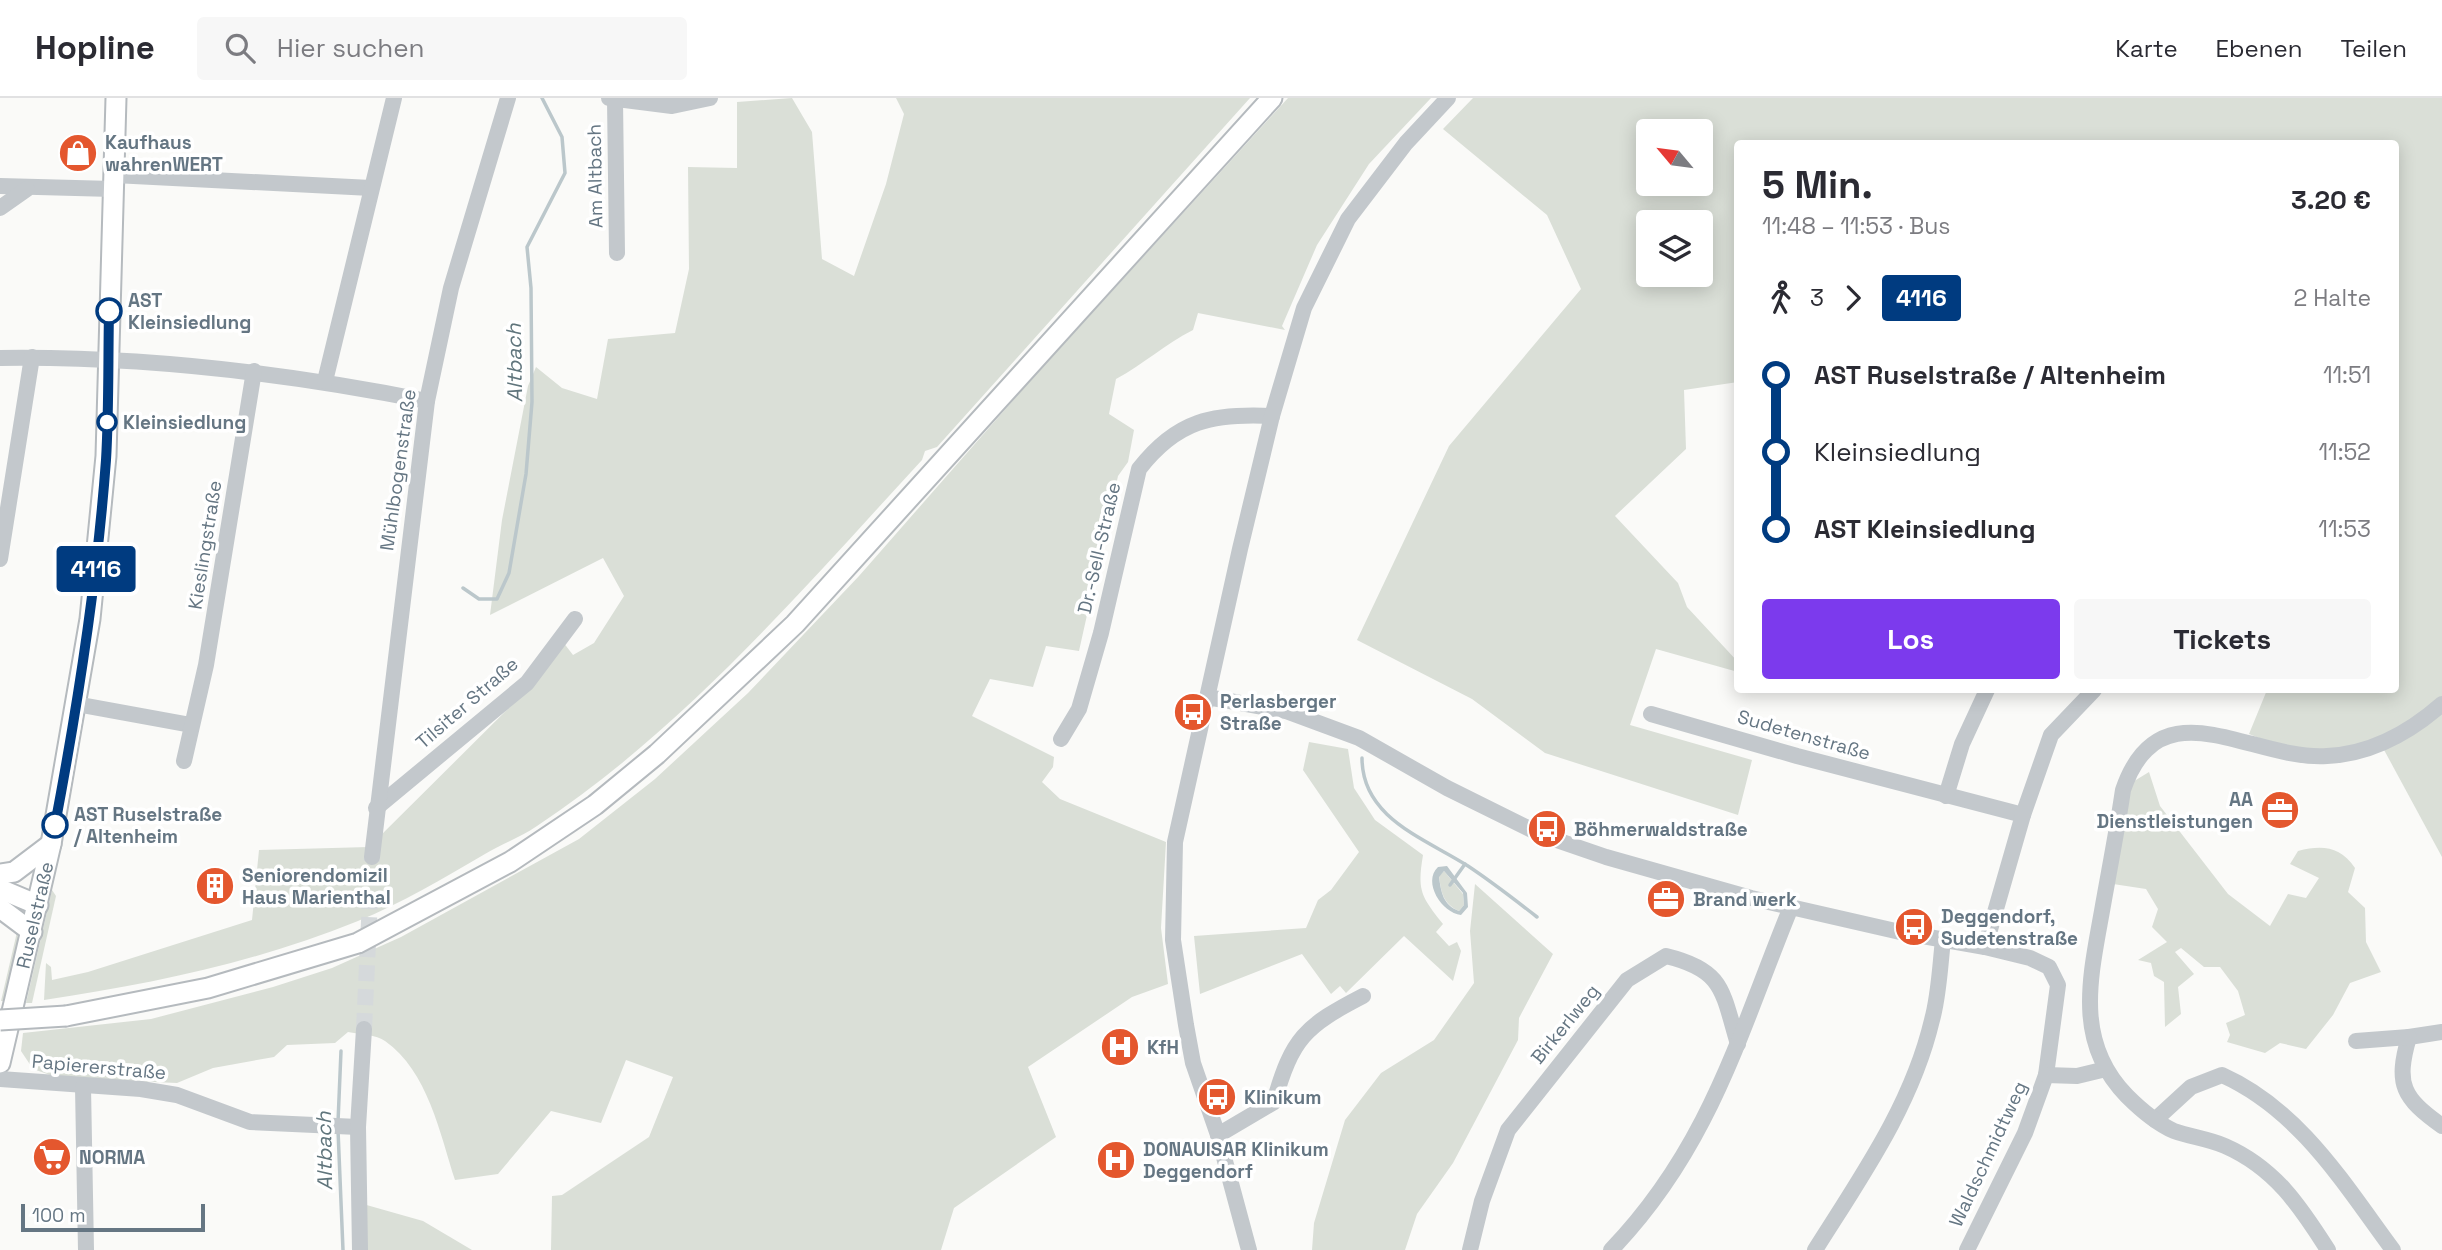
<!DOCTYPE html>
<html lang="de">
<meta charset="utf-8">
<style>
:root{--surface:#fff;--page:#f7f7f7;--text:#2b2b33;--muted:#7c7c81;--line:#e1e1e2;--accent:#7c3aed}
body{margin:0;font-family:"Space Grotesk",sans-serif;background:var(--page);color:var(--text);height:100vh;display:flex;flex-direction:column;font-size:26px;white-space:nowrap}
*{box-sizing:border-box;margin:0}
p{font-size:23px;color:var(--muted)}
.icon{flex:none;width:38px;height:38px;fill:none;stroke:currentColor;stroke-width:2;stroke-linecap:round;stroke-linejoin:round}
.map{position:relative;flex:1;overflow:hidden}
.panel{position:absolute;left:1734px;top:42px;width:665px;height:553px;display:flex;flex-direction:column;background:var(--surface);border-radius:7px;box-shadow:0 4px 18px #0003}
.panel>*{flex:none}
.badge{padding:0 14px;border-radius:5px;font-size:24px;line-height:46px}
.needle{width:46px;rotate:299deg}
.tools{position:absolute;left:1636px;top:21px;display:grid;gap:14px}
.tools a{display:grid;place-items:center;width:77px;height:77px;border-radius:7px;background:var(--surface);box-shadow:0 4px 18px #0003;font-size:35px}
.scale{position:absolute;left:21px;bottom:18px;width:184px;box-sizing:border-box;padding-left:7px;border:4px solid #657683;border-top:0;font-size:19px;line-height:24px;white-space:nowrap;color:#657683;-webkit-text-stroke:5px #fff;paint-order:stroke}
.map>.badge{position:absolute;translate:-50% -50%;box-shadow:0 0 0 4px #fff}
.legs{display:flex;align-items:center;gap:10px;height:77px;padding:0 28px;font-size:23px}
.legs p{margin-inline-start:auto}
.head{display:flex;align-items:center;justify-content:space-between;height:119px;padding:0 28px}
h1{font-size:38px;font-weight:600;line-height:52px}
.primary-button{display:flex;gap:14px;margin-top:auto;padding:14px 28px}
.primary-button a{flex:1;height:80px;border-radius:7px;background:var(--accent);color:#fff;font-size:28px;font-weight:600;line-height:80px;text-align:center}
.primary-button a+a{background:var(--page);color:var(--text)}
ul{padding:0 28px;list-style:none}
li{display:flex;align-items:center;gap:24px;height:77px;font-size:26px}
li i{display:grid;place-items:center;width:10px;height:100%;margin:0 9px;background:currentColor}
li i::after{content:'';width:18px;height:18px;margin:-9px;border:5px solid;border-radius:50%;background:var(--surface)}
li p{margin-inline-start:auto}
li:first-child i{background:linear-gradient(#0000 50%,currentColor 0)}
li:last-child i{background:linear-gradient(currentColor 50%,#0000 0)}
header{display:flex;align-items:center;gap:42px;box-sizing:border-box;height:98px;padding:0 35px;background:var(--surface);border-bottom:2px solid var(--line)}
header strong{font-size:33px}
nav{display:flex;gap:38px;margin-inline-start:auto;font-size:24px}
.search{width:490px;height:63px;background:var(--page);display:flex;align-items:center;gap:18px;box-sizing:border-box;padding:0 24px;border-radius:7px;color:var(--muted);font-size:26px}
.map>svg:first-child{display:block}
</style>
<header>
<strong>Hopline</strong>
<div class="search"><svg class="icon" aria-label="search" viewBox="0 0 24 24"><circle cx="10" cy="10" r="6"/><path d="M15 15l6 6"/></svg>Hier suchen</div>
<nav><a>Karte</a><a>Ebenen</a><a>Teilen</a></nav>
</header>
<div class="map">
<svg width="2442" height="1152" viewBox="0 0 2442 1152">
<rect width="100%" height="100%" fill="#fafaf8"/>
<g fill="#dadfd7" fill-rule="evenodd">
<path d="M792,0L812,34L822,161L854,178L886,86L904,16L896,0H1250L937,349L925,353L922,362C802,492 685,630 537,728C521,739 502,746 485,756C444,780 402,805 358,823C257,864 152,886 44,902L46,865L51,869L52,882L88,874L252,822L259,752L369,749L532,587L563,544L573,557L594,545L624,498L603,460L490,517L502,422L528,288L536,269L562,290L597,301L608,241L675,235L689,171L688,69L737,70V4Z"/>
<path d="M1288,0H1431L1369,66L1317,147L1282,228L1285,232L1198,215L1193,232C1165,246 1144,266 1116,281L1109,316L1134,332L1128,364L1118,378L1079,553L1046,548L1033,589L990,581L972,618L1054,659L1053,669L1042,684L1060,701L1166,744L1161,830L1168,886L1132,899L1028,969L1056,1039L954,1110L941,1152H551L552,1098L562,1097L649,1039L673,979L626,962L601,1025L551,1013L498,1076L455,1082C440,1036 428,973 385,943C377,937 359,936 348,934L335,945L287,947L274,959L213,970L177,985L59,980L33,971L21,953L23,935L151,921L273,889L332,870L401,839L579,741L655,681L748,595L859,478L1030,283Z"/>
<path d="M1473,0H2442V599L2410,626L2361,652L2302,657L2249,636L2267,592H2396V46H1738V284L1684,292L1686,351L1615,418L1678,485L1687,509L1738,564V574L1656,551L1630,627L1752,662L1738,717L1545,655L1472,601L1357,542L1449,348L1581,191L1547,117L1443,31ZM1648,33H1701V86H1648ZM1648,124H1701V177H1648Z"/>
<path d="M2442,606V759L2383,650Z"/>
<path d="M1309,644L1348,651L1354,690L1375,722L1423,757C1417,793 1421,798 1443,826L1436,834L1449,848L1457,844L1461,853L1453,883L1404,838L1346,895L1340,888L1331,896L1302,856L1200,896L1194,838L1306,830L1318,802L1331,792L1359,754L1303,672Z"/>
<path d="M2149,674L2160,708L2228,796L2270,828L2288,796L2306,800L2319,780L2290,766L2298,753C2322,747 2340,748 2355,770L2348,794L2365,810L2366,844L2381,874L2350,885L2333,917L2306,951L2280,945L2265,955L2227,944L2230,937L2226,925L2245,917L2238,893L2220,869H2204L2181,850L2175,854L2194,876L2178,889L2181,916L2165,929L2164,884L2154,878L2151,865L2138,862L2167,844L2152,829L2158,811L2146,791L2113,786L2131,685Z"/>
<path d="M1444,773L1463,796L1464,807L1459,813C1443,806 1441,794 1439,778Z"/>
<path d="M1475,786L1553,856L1519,920L1518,942L1453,1065L1417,1116L1405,1152H1312L1314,1125L1345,1022L1381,975L1434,942L1474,885L1470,833Z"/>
<path d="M52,792L56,798L32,905H26Z"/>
<path d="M17,834L19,845L6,903H1Z"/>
<path d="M363,1106L423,1123L472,1152H364Z"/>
</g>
<path fill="#bbc7cb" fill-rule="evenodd" d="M1447,768L1467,795L1468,809L1461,817C1442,815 1422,784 1438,769ZM1444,773L1463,795L1464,807L1459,813C1443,807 1441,794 1439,779Z"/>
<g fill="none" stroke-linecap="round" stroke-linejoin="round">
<g stroke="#bbc7cb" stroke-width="3.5">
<path d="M463,490L479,501H497L509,475L526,376L532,304L531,190L527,149L565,75L562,39L542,0"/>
<path d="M1362,660C1362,720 1424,740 1468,768C1492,784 1514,801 1537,819"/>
<path d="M1450,787L1465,766"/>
<path d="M338,1024L341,953"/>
<path d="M338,1032L343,1152"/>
</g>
<path stroke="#d5d9db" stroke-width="16" stroke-dasharray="16 8" stroke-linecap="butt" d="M364,931L372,759"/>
<g stroke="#b5babe" stroke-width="23">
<g id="major">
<path d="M0,776L14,774L51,746"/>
<path d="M0,791L38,807"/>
<path d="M0,810L32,834"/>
<path d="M66,918L208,890L358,845L510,764L595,707L657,656L795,526L1272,0"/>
<path id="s1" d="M0,965L51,746L90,521L106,358L116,0"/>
</g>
</g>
<g stroke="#c3c8cc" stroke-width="16">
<path d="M609,0L672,8L710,0"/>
<path d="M615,2L617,155"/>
<path d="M114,77L371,90"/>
<path d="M0,88L113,91"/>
<path d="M0,110L27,91"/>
<path d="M0,260C145,258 286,275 427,303"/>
<path d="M325,283L394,0"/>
<path d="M0,461L32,259"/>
<path d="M1207,599L1286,613L1359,640L1447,690L1542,737L1606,759L1751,800L1900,834L1985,849L2030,860L2049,869L2058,887L2046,977L2025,1035L1967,1152"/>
<path d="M76,606L191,627"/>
<path d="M1651,616L1797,658L2023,717"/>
<path d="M1061,641L1079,611L1101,535L1139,371C1177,322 1213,315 1272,318"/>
<path d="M184,663L206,567L254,273"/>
<path d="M1946,698L1962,646L1987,592"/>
<path d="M376,710L527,585L575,521"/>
<path d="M372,759L427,303L451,190L508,0"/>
<path d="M1985,849L2023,717L2051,637L2094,592"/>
<path d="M2442,934L2409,939C2395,987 2403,1000 2442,1028"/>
<path d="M2356,943L2409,939"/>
<path d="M2046,977L2077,978L2106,971"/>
<path d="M0,981L141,991L177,997L250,1024L358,1029"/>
<path d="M83,989L86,1152"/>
<path d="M2155,1022L2191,989L2222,977C2300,1012 2344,1086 2393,1152"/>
<path d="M1218,1037L1274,1004C1292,940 1305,928 1363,898"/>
<path d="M360,1152L358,1029L364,931"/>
<path d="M1249,1152L1218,1037L1193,965L1186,927L1173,842L1175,744L1240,451L1272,318L1304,210L1348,121L1406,45L1448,0"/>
<path d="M1470,1152L1482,1103L1508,1032L1627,882L1666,858C1724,872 1722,893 1738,946"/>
<path d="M1611,1152C1710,1049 1739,936 1791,809"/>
<path d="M1815,1152C1861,1079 1912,1007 1932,922C1939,897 1940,868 1943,842"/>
<path d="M2328,1152C2300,1108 2275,1070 2225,1048C2209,1041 2191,1039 2174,1033C2156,1025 2141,1012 2127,998C2074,944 2090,880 2102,813C2109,773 2117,733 2123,692C2160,584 2251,663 2327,658C2372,656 2409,635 2442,606"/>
</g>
<use href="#major" stroke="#fff" stroke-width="19"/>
<g stroke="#b5babe" stroke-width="23" stroke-linecap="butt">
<path id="major-bridge" d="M0,922L66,918"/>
</g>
<use href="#major-bridge" stroke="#fff" stroke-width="19"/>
</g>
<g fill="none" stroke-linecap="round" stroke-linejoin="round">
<g stroke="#fff" stroke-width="16">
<path id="line-1" d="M55,727C78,606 97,485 106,362C109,313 108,262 109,213"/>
</g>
<use href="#line-1" stroke="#003b80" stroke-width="10"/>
</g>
<defs>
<g id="shop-disc" transform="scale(2.0125)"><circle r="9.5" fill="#e4572e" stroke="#fff"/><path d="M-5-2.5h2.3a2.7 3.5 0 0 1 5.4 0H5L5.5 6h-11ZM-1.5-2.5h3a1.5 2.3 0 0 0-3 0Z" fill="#fff"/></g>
<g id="bus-disc" transform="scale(2.0125)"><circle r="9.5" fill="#e4572e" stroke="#fff"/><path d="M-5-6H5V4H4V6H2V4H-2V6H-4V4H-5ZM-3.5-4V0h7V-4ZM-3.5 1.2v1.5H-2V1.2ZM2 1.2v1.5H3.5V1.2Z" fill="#fff"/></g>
<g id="office-disc" transform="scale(2.0125)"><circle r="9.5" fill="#e4572e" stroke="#fff"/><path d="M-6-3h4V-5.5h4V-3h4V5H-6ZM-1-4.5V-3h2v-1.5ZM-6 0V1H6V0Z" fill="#fff"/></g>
<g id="building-disc" transform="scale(2.0125)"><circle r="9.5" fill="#e4572e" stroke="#fff"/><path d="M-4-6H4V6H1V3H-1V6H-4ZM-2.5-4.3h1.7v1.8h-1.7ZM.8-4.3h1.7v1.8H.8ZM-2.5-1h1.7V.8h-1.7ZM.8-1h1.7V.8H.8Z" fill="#fff"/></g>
<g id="hospital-disc" transform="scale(2.0125)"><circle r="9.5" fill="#e4572e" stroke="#fff"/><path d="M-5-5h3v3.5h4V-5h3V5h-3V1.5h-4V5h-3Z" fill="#fff"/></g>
<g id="supermarket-disc" transform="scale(2.0125)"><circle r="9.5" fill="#e4572e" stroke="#fff"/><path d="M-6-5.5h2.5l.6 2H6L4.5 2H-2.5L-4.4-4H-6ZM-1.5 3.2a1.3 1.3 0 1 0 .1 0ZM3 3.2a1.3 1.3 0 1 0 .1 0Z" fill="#fff"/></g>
</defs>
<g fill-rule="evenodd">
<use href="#shop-disc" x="78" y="55"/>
<use href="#bus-disc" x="1193" y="614"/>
<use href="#office-disc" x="2280" y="712"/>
<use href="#bus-disc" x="1547" y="731"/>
<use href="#building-disc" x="215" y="788"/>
<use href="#office-disc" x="1666" y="801"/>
<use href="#bus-disc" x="1914" y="829"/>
<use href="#hospital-disc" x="1120" y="949"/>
<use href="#bus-disc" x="1217" y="999"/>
<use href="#supermarket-disc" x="52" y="1059"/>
<use href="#hospital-disc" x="1116" y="1062"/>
</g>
<g fill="#fff" stroke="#003b80" stroke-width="3.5">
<circle cx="109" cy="213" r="12"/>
<circle cx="107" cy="324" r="9"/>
<circle cx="55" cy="727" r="12"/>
</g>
<g text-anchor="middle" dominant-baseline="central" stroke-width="7" stroke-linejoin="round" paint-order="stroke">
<g font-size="19" font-weight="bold" fill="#657683" stroke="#fff" text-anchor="start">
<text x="105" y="44">Kaufhaus<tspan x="105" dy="22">wahrenWERT</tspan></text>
<text x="1220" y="603">Perlasberger<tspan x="1220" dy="22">Straße</tspan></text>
<text x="2253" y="701" text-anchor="end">AA<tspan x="2253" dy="22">Dienstleistungen</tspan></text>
<text x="1574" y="731">Böhmerwaldstraße</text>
<text x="242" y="777">Seniorendomizil<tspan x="242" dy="22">Haus Marienthal</tspan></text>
<text x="1693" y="801">Brand werk</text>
<text x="1941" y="818">Deggendorf,<tspan x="1941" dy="22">Sudetenstraße</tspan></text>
<text x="1147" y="949">KfH</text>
<text x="1244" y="999">Klinikum</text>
<text x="1143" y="1051">DONAUISAR Klinikum<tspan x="1143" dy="22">Deggendorf</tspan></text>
<text x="79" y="1059">NORMA</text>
</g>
<g font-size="19" fill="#657683" stroke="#fff">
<text transform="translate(595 78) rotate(-91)">Am Altbach</text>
<text transform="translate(398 372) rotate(-82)">Mühlbogenstraße</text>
<text transform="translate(205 447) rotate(-81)">Kieslingstraße</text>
<text transform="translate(1099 450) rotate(-77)">Dr.-Sell-Straße</text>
<text transform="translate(467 605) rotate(-41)">Tilsiter Straße</text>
<text transform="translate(1804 637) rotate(16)">Sudetenstraße</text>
<text stroke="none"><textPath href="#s1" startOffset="152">Ruselstraße</textPath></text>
<text transform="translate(1565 926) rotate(-51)">Birkerlweg</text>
<text transform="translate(99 969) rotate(5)">Papiererstraße</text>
<text transform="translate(1988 1056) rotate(-65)">Waldschmidtweg</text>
</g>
<g font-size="19" font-weight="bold" fill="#657683" stroke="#fff" text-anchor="start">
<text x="128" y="202">AST<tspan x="128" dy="22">Kleinsiedlung</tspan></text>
<text x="123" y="324">Kleinsiedlung</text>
<text x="74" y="716">AST Ruselstraße<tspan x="74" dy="22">/ Altenheim</tspan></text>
</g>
<g font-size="21" font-style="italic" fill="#60757c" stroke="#fff">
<text transform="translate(514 265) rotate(-91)">Altbach</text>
<text transform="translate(324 1053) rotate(-91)">Altbach</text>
</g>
</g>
</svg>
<div class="tools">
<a><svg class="needle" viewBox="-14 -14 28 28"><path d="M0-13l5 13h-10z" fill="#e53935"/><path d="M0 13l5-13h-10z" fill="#7c7c81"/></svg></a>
<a><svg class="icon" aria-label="layers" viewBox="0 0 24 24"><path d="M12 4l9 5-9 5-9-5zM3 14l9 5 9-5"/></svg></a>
</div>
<div class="scale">100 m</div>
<b class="badge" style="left:96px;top:471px;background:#003b80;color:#fff">4116</b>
<section class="panel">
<div class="head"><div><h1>5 Min.</h1><p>11:48 – 11:53 · Bus</p></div><b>3.20 €</b></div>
<div class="legs"><svg class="icon" aria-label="walk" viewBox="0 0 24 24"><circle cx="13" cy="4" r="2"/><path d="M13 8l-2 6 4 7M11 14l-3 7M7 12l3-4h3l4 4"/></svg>3<svg class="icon" aria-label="forward" viewBox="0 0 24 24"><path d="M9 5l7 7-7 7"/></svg><b class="badge" style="background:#003b80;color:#fff">4116</b><p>2 Halte</p></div>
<ul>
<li><i style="color:#003b80"></i><b>AST Ruselstraße / Altenheim</b><p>11:51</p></li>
<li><i style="color:#003b80"></i><span>Kleinsiedlung</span><p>11:52</p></li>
<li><i style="color:#003b80"></i><b>AST Kleinsiedlung</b><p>11:53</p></li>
</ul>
<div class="primary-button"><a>Los</a><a>Tickets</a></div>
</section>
</div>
